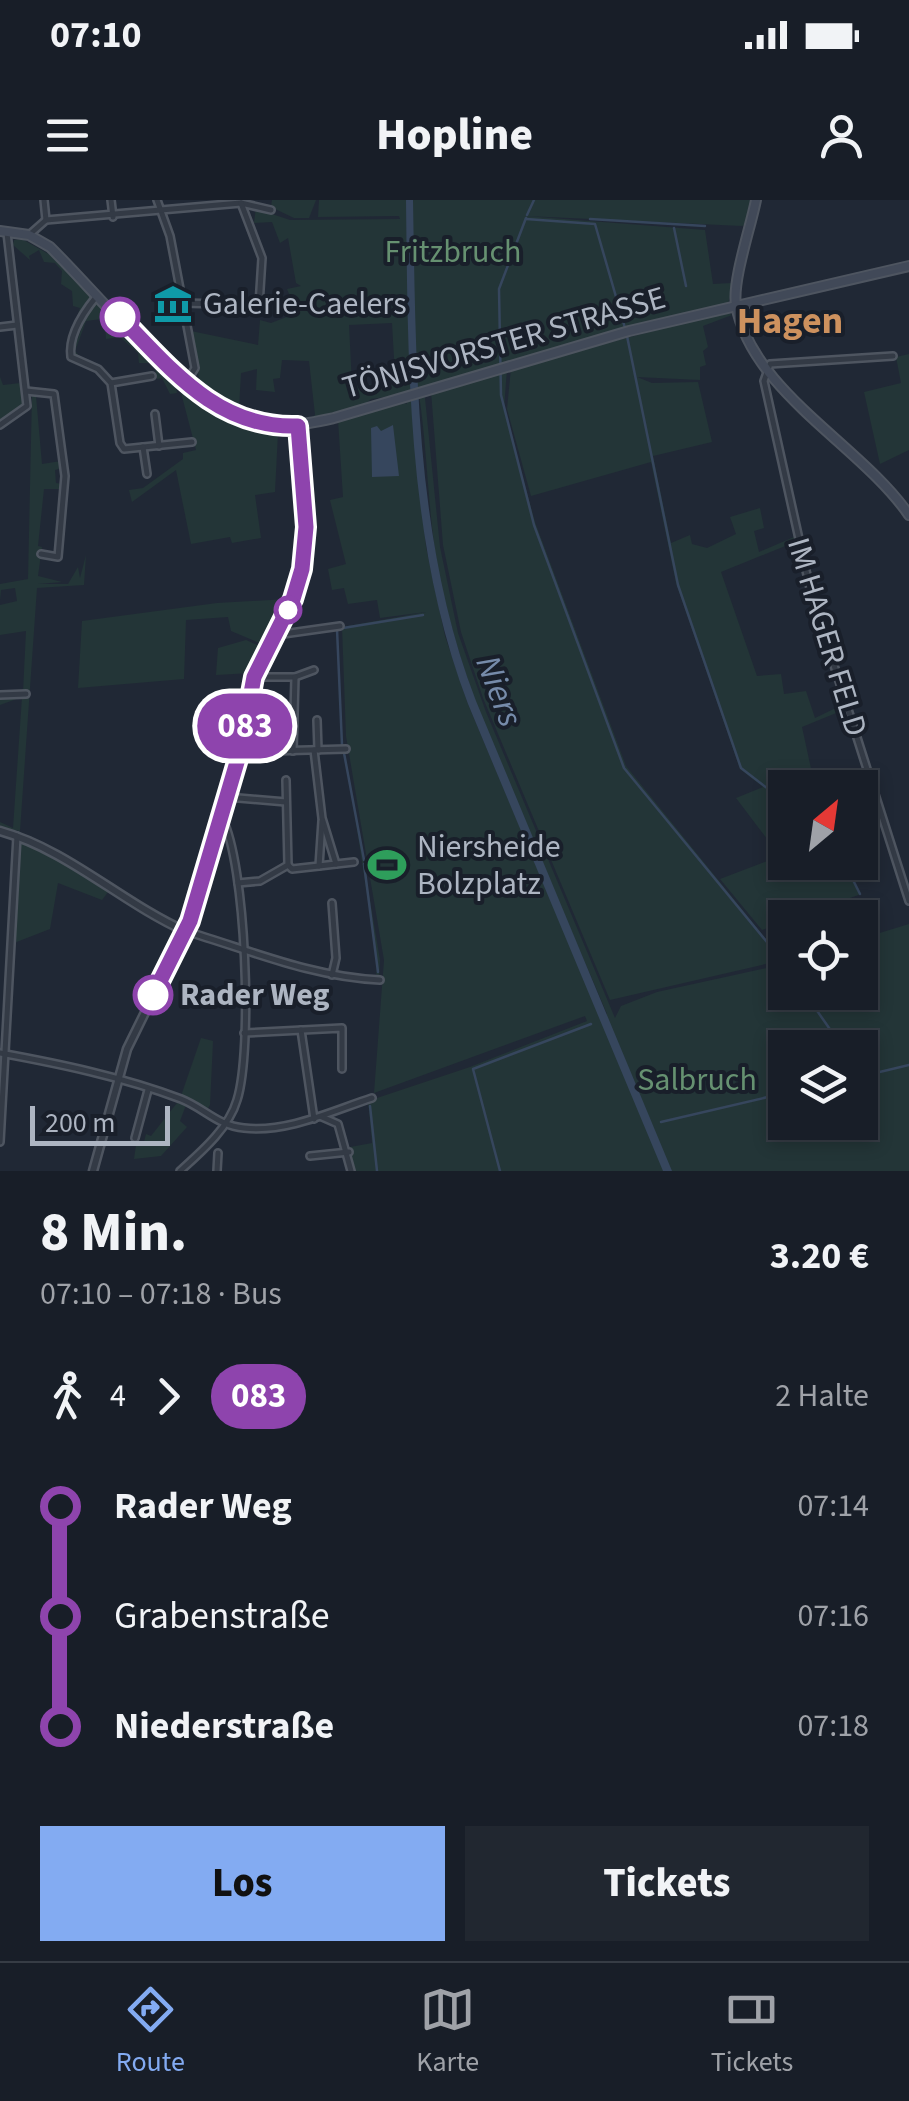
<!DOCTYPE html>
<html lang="de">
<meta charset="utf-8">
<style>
:root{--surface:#181e28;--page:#212730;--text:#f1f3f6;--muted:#9fa2a8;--line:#363c45;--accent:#83abf2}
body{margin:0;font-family:"Source Sans 3",sans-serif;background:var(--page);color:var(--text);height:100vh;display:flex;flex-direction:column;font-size:38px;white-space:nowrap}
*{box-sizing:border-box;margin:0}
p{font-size:32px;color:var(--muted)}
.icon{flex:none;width:55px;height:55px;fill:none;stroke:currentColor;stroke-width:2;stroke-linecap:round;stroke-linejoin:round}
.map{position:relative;height:971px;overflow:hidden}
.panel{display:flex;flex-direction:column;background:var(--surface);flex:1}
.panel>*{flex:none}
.badge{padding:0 20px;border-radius:32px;font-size:35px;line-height:65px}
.needle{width:65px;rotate:29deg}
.buttons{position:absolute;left:768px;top:570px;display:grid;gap:20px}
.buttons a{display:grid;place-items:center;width:110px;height:110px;border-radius:0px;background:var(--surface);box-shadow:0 5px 15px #0003,0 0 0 2px var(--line);font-size:50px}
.scale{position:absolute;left:30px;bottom:25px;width:140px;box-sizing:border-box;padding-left:10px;border:5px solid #adb5c2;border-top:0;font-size:28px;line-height:35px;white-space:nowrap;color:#adb5c2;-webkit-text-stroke:8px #191f2a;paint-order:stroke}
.map>.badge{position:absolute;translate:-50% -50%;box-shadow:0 0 0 5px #fff}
.legs{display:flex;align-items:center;gap:15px;height:110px;padding:0 40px;font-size:32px}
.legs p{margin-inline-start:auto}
.headline{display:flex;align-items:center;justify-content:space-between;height:170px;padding:0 40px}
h1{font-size:55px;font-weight:800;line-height:75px}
.action{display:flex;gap:20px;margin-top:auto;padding:20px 40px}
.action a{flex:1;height:115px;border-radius:0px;background:var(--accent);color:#111;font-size:40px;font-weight:800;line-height:115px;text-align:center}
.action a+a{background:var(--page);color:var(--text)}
ul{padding:0 40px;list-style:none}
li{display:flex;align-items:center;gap:35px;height:110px;font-size:38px}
li i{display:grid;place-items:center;width:15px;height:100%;margin:0 12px;background:currentColor}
li i::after{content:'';width:25px;height:25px;margin:-12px;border:8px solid;border-radius:50%;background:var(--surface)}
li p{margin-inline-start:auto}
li:first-child i{background:linear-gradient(#0000 50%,currentColor 0)}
li:last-child i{background:linear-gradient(currentColor 50%,#0000 0)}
.status{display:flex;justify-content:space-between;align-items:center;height:70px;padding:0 50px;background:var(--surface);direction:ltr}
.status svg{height:28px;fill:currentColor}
header{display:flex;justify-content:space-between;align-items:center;height:130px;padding:0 40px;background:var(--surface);font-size:45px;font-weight:800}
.tab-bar{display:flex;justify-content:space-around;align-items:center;height:140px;border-top:2px solid var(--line);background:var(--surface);font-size:28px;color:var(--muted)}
.tab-bar a{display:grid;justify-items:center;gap:5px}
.tab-bar .on{color:var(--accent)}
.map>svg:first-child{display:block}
</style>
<div class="status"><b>07:10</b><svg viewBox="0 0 49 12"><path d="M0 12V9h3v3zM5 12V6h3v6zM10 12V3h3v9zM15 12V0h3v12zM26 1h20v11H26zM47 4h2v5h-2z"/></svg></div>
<header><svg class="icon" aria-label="menu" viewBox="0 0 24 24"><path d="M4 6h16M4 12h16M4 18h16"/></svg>Hopline<svg class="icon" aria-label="person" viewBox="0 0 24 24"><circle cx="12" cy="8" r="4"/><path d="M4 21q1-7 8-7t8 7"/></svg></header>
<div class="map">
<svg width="909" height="971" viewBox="0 0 909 971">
<rect width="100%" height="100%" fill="#202835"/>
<g fill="#233537" fill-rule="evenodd">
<path d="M272,0H316L309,18H294L271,7Z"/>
<path d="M319,0H755L750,23L742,26L526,16L705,30L713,84L731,83L739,63L728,104L668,117L507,169L504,209L535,322L626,566L783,760L610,800L483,498L461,432L443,345L431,191L424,188L440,347L458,433L486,512L615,818L621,806L657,792L785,764V792H860V739L909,724V971H353L350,947L372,943L368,901L470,867L587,821L585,816L374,893L384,760L346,536L342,427L426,412L380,418L377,400L348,404L344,388L332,390L328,369L346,364L330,300L343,297L338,220L399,201L407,204L406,194L371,199L363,206L306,220L315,215L309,161L282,160L280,178L273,179L275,192L256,190L257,169L241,173L239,209L201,190L191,131L258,145L260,120L271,123L297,113L287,89L301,86L296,83L288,38L280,43L272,22L254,23L256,7L245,5L290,20L400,19L399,16L318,17ZM392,123L395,176L386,179L385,184L352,185L349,125ZM418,188C429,256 427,326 443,393C476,534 551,680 607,814L600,817L468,504L445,436L426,347L411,190ZM785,848H860V922H785Z"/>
<path d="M22,39L52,56L91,95L71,135L80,108L73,106L72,91L61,84L62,71L55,63L44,62L39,50L29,56L30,60L13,45L14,40Z"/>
<path d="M97,101L175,181L177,193L170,194L162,178L157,179L154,163H139L138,153L120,137L106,139L104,112L102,119L86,121L75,151C82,162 99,165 109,174L77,157L73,152L85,119Z"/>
<path d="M726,112L732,115L703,126L708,147L703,151L706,165L700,167V180L637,177L652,183L698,182L712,242L653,256L671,343L690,335L692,344L707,348L736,334L730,317L760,308L764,328L754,331L759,352L794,337L795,342L721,372L757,476L781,474L784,494L806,491L815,518L844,504L846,509L802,527L815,587L785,588V662L845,663L861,694L798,717L785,718V722L762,730L720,679L780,656L736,598L763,587L740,569L676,383L651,262L531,296L507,209L511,168Z"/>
<path d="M909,154V250L880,264L864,192L901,183L896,157Z"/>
<path d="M0,177L3,185L20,183L23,205L0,220Z"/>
<path d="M179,185C209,215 236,227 278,233L275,292L255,295L261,338L232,343L230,337L191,344L176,270L132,302L129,290L143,288L183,259V253L196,250Z"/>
<path d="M32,194L39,195L36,196L42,264L61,261L62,268L55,270L56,283L63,284L62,289H44L38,346L42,347L38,376L62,382L38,384H68L78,367L80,378L86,355L84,385L37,388L20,631L0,628V622L13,628L22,497L0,505V496L23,492L26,431L0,435V405L17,401L15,388L1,390L0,400V384L28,379Z"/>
<path d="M287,399L264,445L231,431L228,417L186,420L184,479L78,488L82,421L217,403Z"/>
<path d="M246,440L262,447L251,473L216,475L218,448Z"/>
<path d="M345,551L380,760L379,778H376L377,760Z"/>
<path d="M20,639L56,655L108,692L102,700L58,683L50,729L14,743Z"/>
<path d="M201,838L213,841L210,905L206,911L181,896Z"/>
<path d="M177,903L186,905L180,921L187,927L161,956L134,959L136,945L143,946L146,934L151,936Z"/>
</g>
<g fill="#36465d">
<path d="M406,0H413C416,167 415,343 476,501L672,971H663L468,504C407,344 408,169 406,0Z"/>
<path d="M393,225L399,276L372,277L371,228L377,226L381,231Z"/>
</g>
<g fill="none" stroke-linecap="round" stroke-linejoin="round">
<g stroke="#36465d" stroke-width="2.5">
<path d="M527,15L534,0"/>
<path d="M526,18L499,89L501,195L534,325L624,568L780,758"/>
<path d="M526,19L595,24L625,128"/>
<path d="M590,19L705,26"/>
<path d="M674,28L686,86"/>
<path d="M627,136L678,385L741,568L785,602"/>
<path d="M342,545L337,429L423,415"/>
<path d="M344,553L364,660"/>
<path d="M844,662L860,694"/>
<path d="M364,664L378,772"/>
<path d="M804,792L843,848"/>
<path d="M860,872L863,876L909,865"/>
<path d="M370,906L377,971"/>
<path d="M661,922L785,893"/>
<path d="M500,971L473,869L591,824"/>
</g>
<g stroke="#4e5560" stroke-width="10">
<g id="minor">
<path d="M44,0L46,20"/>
<path d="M111,0L113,17"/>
<path d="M157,0L170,36L195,168L186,183"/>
<path d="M29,35L46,20L241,3L271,10"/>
<path d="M96,97C83,113 68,136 71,157L98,169L111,183L120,243L124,249L192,242"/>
<path d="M183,103L259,105L262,58L241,3"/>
<path d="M0,127L17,125"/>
<path d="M893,156L770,164L764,181L811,393L909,701"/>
<path d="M111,183L152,176"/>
<path d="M26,191L54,194L65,276L58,357L41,354"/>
<path d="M155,214L159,246"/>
<path d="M0,225L27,206L7,33"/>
<path d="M143,247L147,274"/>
<path d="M276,435L340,426"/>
<path d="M254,477H295L314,470"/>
<path d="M0,495L26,494"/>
<path d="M317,520L318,550"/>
<path d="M314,550L322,618L336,664L319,666"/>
<path d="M293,551L295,477"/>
<path d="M239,552L346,549"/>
<path d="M227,597L286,602"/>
<path d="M336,664L354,662"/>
<path d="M288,665L292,669L319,666L322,621"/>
<path d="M238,683L260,681L288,665L286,580"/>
<path d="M185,731C250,750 311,777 380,780"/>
<path d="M332,775L336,758L332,703"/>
<path d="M301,830L314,919"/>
<path d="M244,833L342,828V869"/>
<path d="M0,853C60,864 123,877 181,899C204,908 218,926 244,928C287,933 332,911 372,898"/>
<path d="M322,917L338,924L351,971"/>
<path d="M135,938L148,890"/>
<path d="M0,942L17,636"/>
<path d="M310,956L349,952"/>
<path d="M180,971C201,952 229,928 237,900C253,850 246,663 222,618"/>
<path d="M217,971L218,953"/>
</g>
</g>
<g stroke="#4e5560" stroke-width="11">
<g id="tertiary">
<path d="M0,631C68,650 121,702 185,731"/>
<path d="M93,971L127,849L190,721L202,685L239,552L254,477L293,399L302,369L306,327L299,226"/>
</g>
</g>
<g stroke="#4e5560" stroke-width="12">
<g id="secondary">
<path d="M756,0C751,26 732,81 736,105C752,192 861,245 909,315"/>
<path d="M0,31L29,35L50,47C98,94 188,206 250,222C279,230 306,224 334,218L629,131L909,66"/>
</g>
</g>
<use href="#minor" stroke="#333a45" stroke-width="5"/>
<use href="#tertiary" stroke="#333a45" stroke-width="6"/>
<use href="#secondary" stroke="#414958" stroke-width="8"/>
</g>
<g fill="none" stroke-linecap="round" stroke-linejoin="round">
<g stroke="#fff" stroke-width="22">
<path id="line-1" d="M120,117C172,170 218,229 298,226L306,327L302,369L293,399L254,477L240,552L190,721L153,795"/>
</g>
<use href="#line-1" stroke="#8e44ad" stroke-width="15"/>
</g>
<defs>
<g id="museum-bare" transform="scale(3)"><path d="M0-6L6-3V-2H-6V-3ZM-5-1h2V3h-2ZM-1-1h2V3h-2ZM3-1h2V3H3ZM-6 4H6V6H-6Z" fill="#0f9aa8" stroke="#191f2a" stroke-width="2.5" paint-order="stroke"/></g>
<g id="stadium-bare" transform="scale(3)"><path d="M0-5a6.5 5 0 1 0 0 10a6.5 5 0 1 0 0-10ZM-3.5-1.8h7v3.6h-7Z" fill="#2e9e5b" stroke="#191f2a" stroke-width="2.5" paint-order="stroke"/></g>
</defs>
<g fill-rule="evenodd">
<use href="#museum-bare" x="173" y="104"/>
<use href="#stadium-bare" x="387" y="665"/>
</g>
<g fill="#fff" stroke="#8e44ad" stroke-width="5">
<circle cx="120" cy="117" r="18"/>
<circle cx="288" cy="410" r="12"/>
<circle cx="153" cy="795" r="18"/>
</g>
<g text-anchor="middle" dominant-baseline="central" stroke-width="8" stroke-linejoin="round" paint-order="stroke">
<g font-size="32" fill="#669171" stroke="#191f2a">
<text x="453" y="52">Fritzbruch</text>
<text x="697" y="880">Salbruch</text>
</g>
<g font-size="32" fill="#adb5c2" stroke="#191f2a" text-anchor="start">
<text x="203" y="104">Galerie-Caelers</text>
<text x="417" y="647">Niersheide<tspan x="417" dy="37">Bolzplatz</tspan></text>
</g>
<g font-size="32" fill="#adb5c2" stroke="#191f2a">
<text transform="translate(504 143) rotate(-16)">TÖNISVORSTER STRASSE</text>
<text transform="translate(827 437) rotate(73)">IM HAGER FELD</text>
</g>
<g font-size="32" font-weight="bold" fill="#adb5c2" stroke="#191f2a" text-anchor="start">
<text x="180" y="795">Rader Weg</text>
</g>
<g font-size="35" font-style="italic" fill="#768baa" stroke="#191f2a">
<text transform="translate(499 491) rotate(69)">Niers</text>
</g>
<g font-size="38" font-weight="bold" fill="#cd915e" stroke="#191f2a">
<text x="790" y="121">Hagen</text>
</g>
</g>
</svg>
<div class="buttons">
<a><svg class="needle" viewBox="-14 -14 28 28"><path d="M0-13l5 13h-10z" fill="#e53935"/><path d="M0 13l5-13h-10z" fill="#9fa2a8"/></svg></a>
<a><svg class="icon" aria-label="locate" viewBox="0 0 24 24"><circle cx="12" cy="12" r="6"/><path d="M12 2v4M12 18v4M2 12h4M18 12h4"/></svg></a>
<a><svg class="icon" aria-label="layers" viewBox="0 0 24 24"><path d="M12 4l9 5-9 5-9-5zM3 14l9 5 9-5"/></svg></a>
</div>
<div class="scale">200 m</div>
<b class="badge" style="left:245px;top:526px;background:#8e44ad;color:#fff">083</b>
</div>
<section class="panel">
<div class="headline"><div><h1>8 Min.</h1><p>07:10 – 07:18 · Bus</p></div><b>3.20 €</b></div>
<div class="legs"><svg class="icon" aria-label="walk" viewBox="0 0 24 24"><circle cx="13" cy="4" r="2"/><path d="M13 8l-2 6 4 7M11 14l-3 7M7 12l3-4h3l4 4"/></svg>4<svg class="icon" aria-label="forward" viewBox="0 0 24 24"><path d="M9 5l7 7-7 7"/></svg><b class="badge" style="background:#8e44ad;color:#fff">083</b><p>2 Halte</p></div>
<ul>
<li><i style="color:#8e44ad"></i><b>Rader Weg</b><p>07:14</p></li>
<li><i style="color:#8e44ad"></i><span>Grabenstraße</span><p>07:16</p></li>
<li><i style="color:#8e44ad"></i><b>Niederstraße</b><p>07:18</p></li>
</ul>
<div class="action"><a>Los</a><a>Tickets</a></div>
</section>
<nav class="tab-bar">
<a class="on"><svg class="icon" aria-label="directions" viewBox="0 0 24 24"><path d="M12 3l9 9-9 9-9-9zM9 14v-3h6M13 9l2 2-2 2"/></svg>Route</a>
<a><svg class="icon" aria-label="map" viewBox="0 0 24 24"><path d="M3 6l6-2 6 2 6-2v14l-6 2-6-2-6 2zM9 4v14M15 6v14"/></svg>Karte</a>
<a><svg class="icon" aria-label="tickets" viewBox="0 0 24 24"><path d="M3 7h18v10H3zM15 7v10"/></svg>Tickets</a>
</nav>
